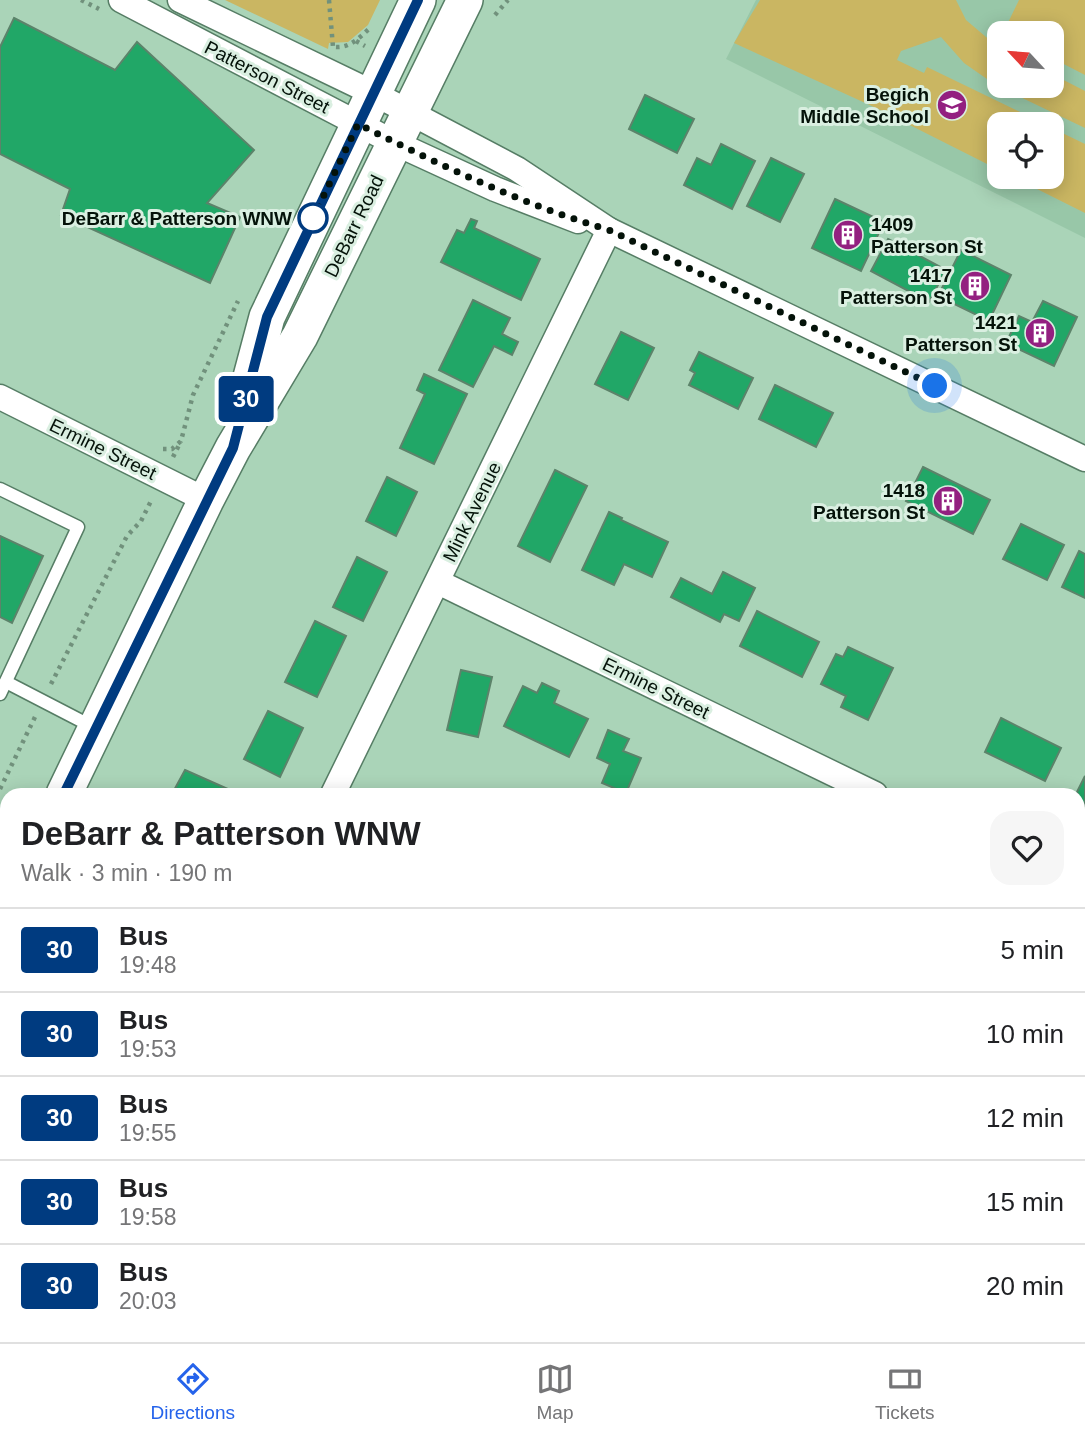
<!DOCTYPE html>
<meta charset="utf-8">
<style>
:root{--surface:#fff;--page:#f6f6f6;--text:#202124;--muted:#757577;--line:#e0e0e0;--accent:#2563eb}
body{margin:0;font-family:Arial,sans-serif;background:var(--page);color:var(--text);height:100vh;display:flex;flex-direction:column;font-size:26px;white-space:nowrap}
*{box-sizing:border-box;margin:0}
p{font-size:23px;color:var(--muted)}
.icon{flex:none;width:38px;height:38px;fill:none;stroke:currentColor;stroke-width:2;stroke-linecap:round;stroke-linejoin:round}
.map{position:relative;flex:1;overflow:hidden}
.panel{position:absolute;left:0px;top:788px;width:1085px;height:555px;display:flex;flex-direction:column;background:var(--surface);border-radius:21px 21px 0 0;box-shadow:0 4px 18px #0003}
.panel>*{flex:none}
.badge{padding:0 14px;border-radius:5px;font-size:24px;line-height:46px}
.needle{width:46px;rotate:296deg}
.fabs{position:absolute;left:987px;top:21px;display:grid;gap:14px}
.fabs a{display:grid;place-items:center;width:77px;height:77px;border-radius:14px;background:var(--surface);box-shadow:0 4px 18px #0003;font-size:35px}
.you{position:absolute;width:35px;height:35px;margin:-18px;border:5px solid #fff;border-radius:50%;background:#1a73e8;box-shadow:0 0 0 10px #1a73e833}
.map>.badge{position:absolute;translate:-50% -50%;box-shadow:0 0 0 4px #fff}
.round{display:grid;place-items:center;flex:none;width:74px;height:74px;border-radius:21px;background:var(--page)}
.head{display:flex;align-items:center;justify-content:space-between;height:119px;padding:0 21px}
h1{font-size:33px;font-weight:800;line-height:52px}
ul{padding:0;list-style:none}
li{display:flex;align-items:center;gap:21px;height:84px;padding:0 21px;border-top:2px solid var(--line)}
li div{flex:1}
li b{display:block;font-size:26px}
li em{font-style:normal}
li .badge{min-width:77px;font-weight:700;text-align:center}
.tabs{display:flex;justify-content:space-around;align-items:center;height:98px;border-top:2px solid var(--line);background:var(--surface);font-size:19px;color:var(--muted)}
.tabs a{display:grid;justify-items:center;gap:4px}
.tabs .active{color:var(--accent)}
.map>svg:first-child{display:block}
</style>
<div class="map">
<svg width="1085" height="1342" viewBox="0 0 1085 1342">
<rect width="100%" height="100%" fill="#aad4b8"/>
<path fill="#98c7a8" fill-rule="evenodd" d="M756,0H1085V238L726,59ZM999,33H1052V86H999ZM999,124H1052V177H999Z"/>
<g fill="#cab662">
<path d="M225,0H380L368,25L348,42L329,43L328,49Z"/>
<path d="M760,0H956L966,20L999,48V86H1052V74L1085,91V128L997,86L964,63L941,37L901,51L897,60L924,73L927,67L1045,124H999V170L874,107L734,43Z"/>
<path d="M1019,0H1085V75L1052,58V33H1003Z"/>
<path d="M1052,128L1085,144V213L1013,177H1052Z"/>
</g>
<g fill="#21a767" stroke="#5c836a" stroke-width="2">
<path d="M14,18L115,70L137,42L254,150L207,203L240,217L210,283L61,215L70,189L0,154V47Z"/>
<path d="M645,95L694,119L677,153L629,129Z"/>
<path d="M721,144L755,161L732,209L684,185L697,158L711,165Z"/>
<path d="M771,158L804,174L780,222L747,206Z"/>
<path d="M835,199L884,222L861,271L812,248Z"/>
<path d="M471,219L477,221L474,228L540,259L521,300L441,262L457,230L464,233Z"/>
<path d="M888,239L946,270L929,302L871,271Z"/>
<path d="M961,250L1011,275L989,321L938,296Z"/>
<path d="M473,300L510,318L502,334L518,342L512,355L494,346L473,387L439,370Z"/>
<path d="M1043,301L1077,317L1054,366L1006,343L1019,316L1032,322Z"/>
<path d="M621,332L654,348L628,400L595,384Z"/>
<path d="M699,352L753,378L738,409L689,385L695,373L690,370Z"/>
<path d="M424,374L467,394L434,464L400,448L425,394L417,390Z"/>
<path d="M775,385L833,413L816,447L759,419Z"/>
<path d="M923,467L990,500L973,534L906,501Z"/>
<path d="M555,470L587,486L550,562L518,546Z"/>
<path d="M387,477L417,492L396,536L366,521Z"/>
<path d="M609,512L622,518L621,520L668,542L652,577L624,564L614,585L582,570Z"/>
<path d="M1021,524L1064,545L1047,580L1003,559Z"/>
<path d="M0,536L43,556L12,623L0,617Z"/>
<path d="M1079,551L1085,554V598L1062,587Z"/>
<path d="M357,557L387,572L363,621L333,607Z"/>
<path d="M723,572L755,588L739,621L724,614L720,622L671,597L681,578L712,594Z"/>
<path d="M757,611L819,642L802,677L740,646Z"/>
<path d="M315,621L346,636L317,697L285,682Z"/>
<path d="M848,647L893,668L868,720L841,707L846,696L821,684L836,654L843,657Z"/>
<path d="M461,670L492,677L478,737L447,730Z"/>
<path d="M542,683L559,691L554,703L588,719L569,757L504,726L523,686L537,693Z"/>
<path d="M268,711L303,728L280,777L244,759Z"/>
<path d="M1001,718L1061,748L1045,781L985,752Z"/>
<path d="M608,730L629,739L623,751L641,758L626,793L602,783L610,764L597,758Z"/>
<path d="M185,770L239,794H172Z"/>
<path d="M1085,776V806L1078,803V794H1076Z"/>
<path d="M1085,974V1008L1079,1016L1078,984Z"/>
<path d="M1078,1167L1085,1170V1207L1078,1204Z"/>
<path d="M7,1273V1309L0,1306V1287Z"/>
<path d="M406,1335H441L438,1342H421Z"/>
<path d="M799,1335H825L833,1339L832,1342H796Z"/>
<path d="M904,1335H956L970,1342H901Z"/>
</g>
<g fill="none" stroke-linecap="round" stroke-linejoin="round">
<g stroke="#567d65" stroke-width="15">
<g id="service">
<path d="M0,489L78,527L0,694"/>
<path d="M6,682L93,727"/>
</g>
</g>
<g stroke="#567d65" stroke-width="27">
<g id="minor">
<path d="M121,0L395,143L495,189L578,221"/>
<path d="M180,0L373,93L517,169L609,230L1085,459"/>
<path d="M0,397L206,500"/>
<path d="M438,582L875,794"/>
<path d="M333,794L609,230"/>
<path d="M1078,893L1085,896"/>
<path d="M1078,1309L1085,1312"/>
<path d="M208,1335L222,1342"/>
<path d="M64,1342L68,1335"/>
</g>
</g>
<g stroke="#567d65" stroke-width="38">
<g id="secondary">
<path d="M243,407L267,317L418,0"/>
<path d="M64,794L206,500L233,448L300,336L465,0"/>
<path d="M0,925L7,911"/>
</g>
</g>
<g stroke="#71917c" stroke-width="4.5" stroke-dasharray="3.5 5" stroke-linecap="butt">
<path d="M81,0L99,9"/>
<path d="M329,0L333,47"/>
<path d="M495,15L508,0"/>
<path d="M356,41L365,46"/>
<path d="M336,47C350,48 360,37 370,28"/>
<path d="M163,449H172L181,441L193,395L238,301"/>
<path d="M173,457L181,441"/>
<path d="M51,684L127,536L141,521L152,499"/>
<path d="M0,789L35,717"/>
</g>
<use href="#service" stroke="#fff" stroke-width="12"/>
<use href="#minor" stroke="#fff" stroke-width="24"/>
<use href="#secondary" stroke="#fff" stroke-width="35"/>
</g>
<g fill="none" stroke-linecap="round" stroke-linejoin="round">
<g stroke="#fff" stroke-width="16">
<path id="line" d="M64,794L233,448L267,317L418,0"/>
</g>
<use href="#line" stroke="#003b80" stroke-width="10"/>
<path stroke="#041209" stroke-width="7" stroke-dasharray="0 12.6" d="M313,218L358,124C440,165 521,204 609,230L935,386"/>
</g>
<defs>
<g id="school-disc" transform="scale(1.575)"><circle r="9.5" fill="#932080" stroke="#daefe1"/><path d="M0-5L7-2L0 1L-7-2ZM-4 1L0 2.5L4 1V4Q0 6-4 4Z" fill="#fff"/></g>
<g id="building-disc" transform="scale(1.575)"><circle r="9.5" fill="#932080" stroke="#daefe1"/><path d="M-4-6H4V6H1V3H-1V6H-4ZM-2.5-4.3h1.7v1.8h-1.7ZM.8-4.3h1.7v1.8H.8ZM-2.5-1h1.7V.8h-1.7ZM.8-1h1.7V.8H.8Z" fill="#fff"/></g>
</defs>
<g fill-rule="evenodd">
<use href="#school-disc" x="952" y="105"/>
<use href="#building-disc" x="848" y="235"/>
<use href="#building-disc" x="975" y="286"/>
<use href="#building-disc" x="1040" y="333"/>
<use href="#building-disc" x="948" y="501"/>
</g>
<circle fill="#fff" stroke="#003b80" stroke-width="3.5" cx="313" cy="218" r="14"/>
<g text-anchor="middle" dominant-baseline="central" stroke-width="6" stroke-linejoin="round" paint-order="stroke">
<g font-size="19" fill="#041209" stroke="#daefe1">
<text transform="translate(267 77) rotate(27)">Patterson Street</text>
<text transform="translate(354 226) rotate(-64)">DeBarr Road</text>
<text transform="translate(103 449) rotate(26)">Ermine Street</text>
<text transform="translate(472 512) rotate(-64)">Mink Avenue</text>
<text transform="translate(656 688) rotate(26)">Ermine Street</text>
</g>
<g font-size="19" font-weight="bold" fill="#041209" stroke="#daefe1" text-anchor="end">
<text x="929" y="94">Begich<tspan x="929" dy="22">Middle School</tspan></text>
<text x="871" y="224" text-anchor="start">1409<tspan x="871" dy="22">Patterson St</tspan></text>
<text x="952" y="275">1417<tspan x="952" dy="22">Patterson St</tspan></text>
<text x="1017" y="322">1421<tspan x="1017" dy="22">Patterson St</tspan></text>
<text x="925" y="490">1418<tspan x="925" dy="22">Patterson St</tspan></text>
</g>
<g font-size="19" font-weight="bold" fill="#041209" stroke="#daefe1" text-anchor="end">
<text x="292" y="218">DeBarr &amp; Patterson WNW</text>
</g>
</g>
</svg>
<div class="fabs">
<a><svg class="needle" viewBox="-14 -14 28 28"><path d="M0-13l5 13h-10z" fill="#e53935"/><path d="M0 13l5-13h-10z" fill="#757577"/></svg></a>
<a><svg class="icon" aria-label="locate" viewBox="0 0 24 24"><circle cx="12" cy="12" r="6"/><path d="M12 2v4M12 18v4M2 12h4M18 12h4"/></svg></a>
</div>
<div class="you" style="left:935px;top:386px"></div>
<b class="badge" style="left:246px;top:399px;background:#003b80;color:#fff">30</b>
<section class="panel">
<div class="head"><div><h1>DeBarr &amp; Patterson WNW</h1><p>Walk · 3 min · 190 m</p></div><a class="round"><svg class="icon" aria-label="heart" viewBox="0 0 24 24"><path d="M12 20l-8-8c-3-5 5-10 8-4 3-6 11-1 8 4z"/></svg></a></div>
<ul>
<li><span class="badge" style="background:#003b80;color:#fff">30</span><div><b>Bus</b><p>19:48</p></div><em>5 min</em></li>
<li><span class="badge" style="background:#003b80;color:#fff">30</span><div><b>Bus</b><p>19:53</p></div><em>10 min</em></li>
<li><span class="badge" style="background:#003b80;color:#fff">30</span><div><b>Bus</b><p>19:55</p></div><em>12 min</em></li>
<li><span class="badge" style="background:#003b80;color:#fff">30</span><div><b>Bus</b><p>19:58</p></div><em>15 min</em></li>
<li><span class="badge" style="background:#003b80;color:#fff">30</span><div><b>Bus</b><p>20:03</p></div><em>20 min</em></li>
</ul>
</section>
</div>
<nav class="tabs">
<a class="active"><svg class="icon" aria-label="directions" viewBox="0 0 24 24"><path d="M12 3l9 9-9 9-9-9zM9 14v-3h6M13 9l2 2-2 2"/></svg>Directions</a>
<a><svg class="icon" aria-label="map" viewBox="0 0 24 24"><path d="M3 6l6-2 6 2 6-2v14l-6 2-6-2-6 2zM9 4v14M15 6v14"/></svg>Map</a>
<a><svg class="icon" aria-label="tickets" viewBox="0 0 24 24"><path d="M3 7h18v10H3zM15 7v10"/></svg>Tickets</a>
</nav>
